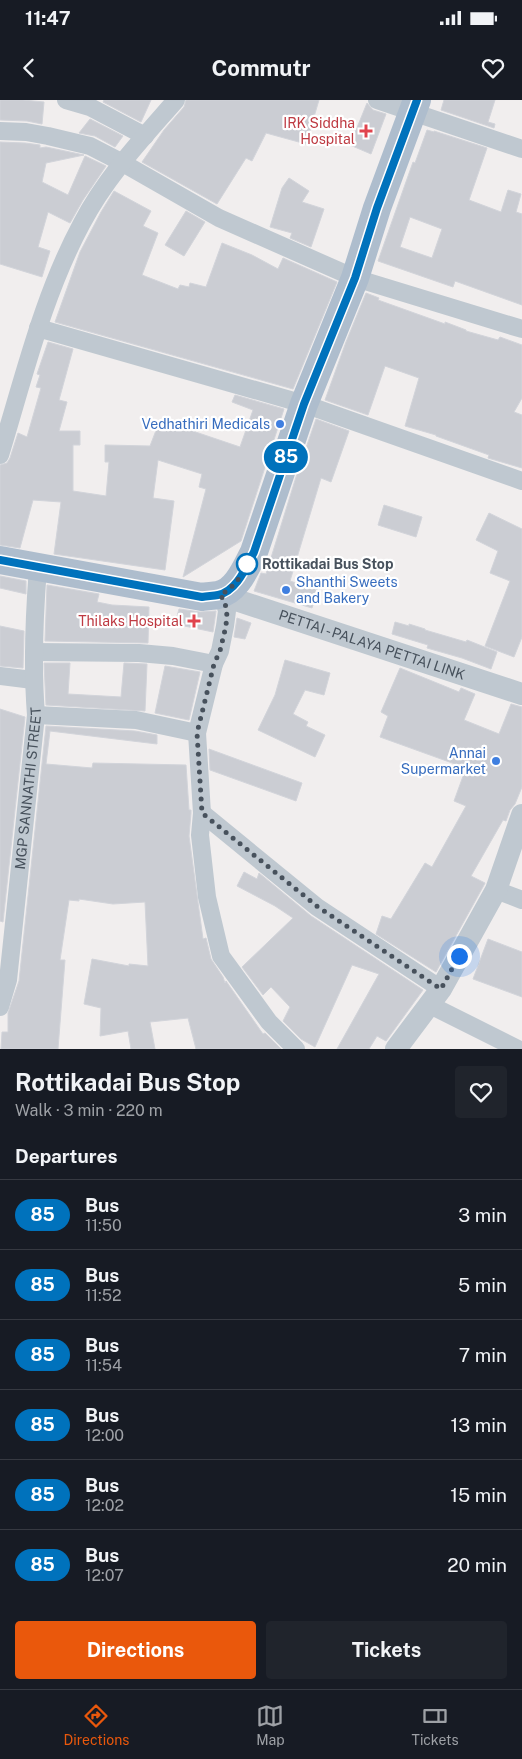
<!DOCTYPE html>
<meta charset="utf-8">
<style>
:root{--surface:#171b24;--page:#20242c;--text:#f1f3f6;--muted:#9ea1a6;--line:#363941;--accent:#ea580c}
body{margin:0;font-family:"Public Sans",sans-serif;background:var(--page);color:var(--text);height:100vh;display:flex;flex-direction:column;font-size:19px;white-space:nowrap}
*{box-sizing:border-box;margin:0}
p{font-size:16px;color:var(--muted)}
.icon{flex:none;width:28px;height:28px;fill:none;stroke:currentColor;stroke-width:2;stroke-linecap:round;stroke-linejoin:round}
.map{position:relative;height:949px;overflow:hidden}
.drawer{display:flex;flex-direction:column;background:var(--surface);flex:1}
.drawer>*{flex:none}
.badge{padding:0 10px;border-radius:16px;font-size:18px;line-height:32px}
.you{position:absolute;width:25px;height:25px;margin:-12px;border:4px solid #fff;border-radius:50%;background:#1a73e8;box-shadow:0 0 0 8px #1a73e833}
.map>.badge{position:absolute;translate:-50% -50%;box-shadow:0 0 0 2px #fff}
h2{padding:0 15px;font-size:19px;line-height:45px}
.round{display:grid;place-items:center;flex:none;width:52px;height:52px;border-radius:5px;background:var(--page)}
.overview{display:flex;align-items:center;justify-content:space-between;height:85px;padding:0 15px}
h1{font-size:24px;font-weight:700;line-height:38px}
.cta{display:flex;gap:10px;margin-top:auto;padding:10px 15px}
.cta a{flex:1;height:58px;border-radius:5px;background:var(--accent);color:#fff;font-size:20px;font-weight:700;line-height:58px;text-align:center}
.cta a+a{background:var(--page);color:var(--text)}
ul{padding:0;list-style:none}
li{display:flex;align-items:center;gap:15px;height:70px;padding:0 15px;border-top:1px solid var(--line)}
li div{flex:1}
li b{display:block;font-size:19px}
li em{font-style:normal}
li .badge{min-width:55px;font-weight:700;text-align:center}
.status{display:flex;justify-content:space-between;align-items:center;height:35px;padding:0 25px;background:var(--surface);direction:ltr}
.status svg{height:14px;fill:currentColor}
header{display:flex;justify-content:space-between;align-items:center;height:65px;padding:0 15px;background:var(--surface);font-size:22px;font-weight:700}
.tab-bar{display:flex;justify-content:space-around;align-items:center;height:70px;border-top:1px solid var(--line);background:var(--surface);font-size:14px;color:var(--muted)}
.tab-bar a{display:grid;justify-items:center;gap:2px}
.tab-bar .current{color:var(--accent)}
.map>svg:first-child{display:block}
</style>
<div class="status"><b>11:47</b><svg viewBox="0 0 49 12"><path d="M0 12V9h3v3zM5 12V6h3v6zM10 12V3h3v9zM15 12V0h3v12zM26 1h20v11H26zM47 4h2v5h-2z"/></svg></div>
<header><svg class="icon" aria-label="back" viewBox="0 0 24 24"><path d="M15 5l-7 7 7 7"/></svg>Commutr<svg class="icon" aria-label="heart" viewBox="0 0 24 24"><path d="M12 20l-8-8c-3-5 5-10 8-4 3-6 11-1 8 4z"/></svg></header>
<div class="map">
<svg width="522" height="949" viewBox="0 0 522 949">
<rect width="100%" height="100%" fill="#f1eeee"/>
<g fill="#cbcdd3" stroke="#d2d4da" fill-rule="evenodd">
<path d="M0,0H23L44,2L42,24L27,21L0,20Z"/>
<path d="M104,0H151L141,22L103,2Z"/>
<path d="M186,0H319L306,44L266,33L252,61L246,58L217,104L142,62L164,30L184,7Z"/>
<path d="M444,0H495L488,22L495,24L494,28L441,10Z"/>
<path d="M367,3L373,10L386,14L371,54L350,45Z"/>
<path d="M90,19L123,36L115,47L95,36L79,33Z"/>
<path d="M427,30L434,32V31L487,48L469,100L501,112L508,90L521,94L516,112L522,114V205L455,181L453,187L378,161L413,62L415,63ZM410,117L442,129L432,158L400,147Z"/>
<path d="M0,42L25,43L40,45V48L46,47L84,55L46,63L42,82L68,95L85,56L106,66L83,100L70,123L48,112L38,147L50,151L42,177L0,164Z"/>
<path d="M289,78L309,91L302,102L324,109L311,147L290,138L292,133L270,127L282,88Z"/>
<path d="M114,91L151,111L143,126L158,133L142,175L178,189L180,185L189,187L190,183L206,187L222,143L252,155L278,169L283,158L337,182L293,289L55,222L80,152L101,112Z"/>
<path d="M186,111L205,122L184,156L165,145Z"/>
<path d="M366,193L379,198L378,200L445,224V222L466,230V231L498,240L500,237L522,245V298L514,312L522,315V368L488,358L489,355L436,336V335L405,326L419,278L385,266L368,315L325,300L346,242Z"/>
<path d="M48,242L73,249L59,300L67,302L59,331H80V345H73V391L106,396L109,362H105V345L150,346L160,320L240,347L253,310L232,302L235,295L284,309L241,441L183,477L206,389L199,387L202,374L158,360L153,398L174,401L165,470L54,454L61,402L33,400L20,448L0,445V365L7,363L10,358L18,333L27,337L41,288L36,287L40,275L37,274Z"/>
<path d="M316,319L349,331L331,382L321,378L290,481L318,490L312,508L254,491L261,473L266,474L296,377Z"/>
<path d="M384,405L422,417L416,437L378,425Z"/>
<path d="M489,413L522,429V537L514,557L485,546L510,481L490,473L498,451L476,440Z"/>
<path d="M0,476L26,481V494L0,488Z"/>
<path d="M47,485L99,494L97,502L112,505L149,507L148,543L45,541Z"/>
<path d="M179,509L200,512L216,511L213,532L175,524Z"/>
<path d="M237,518L251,523L245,539L234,537Z"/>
<path d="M395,522L409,526V524L425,529V530L466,542L467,540L497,552L491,569L462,558L427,548L428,545L392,534Z"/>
<path d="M0,526L24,531L23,568L0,566Z"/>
<path d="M285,560L330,573L324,595L305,590L293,614L308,622L306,626L325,635L315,657L258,630L275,595Z"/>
<path d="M44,563H70L68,594L121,597L124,563L147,564L145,611L46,605Z"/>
<path d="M165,566L200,572L189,620L155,613Z"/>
<path d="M400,568L459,592L461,588L475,594L464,620L499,634L511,604L522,607V687L515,704L510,710L506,721L503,720L471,776L485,783L484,785L436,872L376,834L382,816L391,819L425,763L432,767L466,706L454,701L466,668L380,637L388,616L381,612Z"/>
<path d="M0,609L25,617L3,822L0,821Z"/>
<path d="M46,626L135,631L157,635V644L50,631L46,664L92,668L93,663L186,665L189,710H191V713L189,736L203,839L206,838L211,859L223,877L225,883L226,881L263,934L265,933L281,949H196L188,918L150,922L155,949H131L128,931L100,936L101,908L84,904L92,859L129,866V864L148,866L145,802L113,804L79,799V801L69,800L60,860H65L58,949H1L2,932H8V913L19,881Z"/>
<path d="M209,649L302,683L296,701L210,670Z"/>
<path d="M244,772L257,779L259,773L311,816L423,890L386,941L377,936L369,949H337L379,874L352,865L315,947L301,939L283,921L290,907L271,887L263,895L242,867L293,818L275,806L237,786Z"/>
<path d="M488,839L522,852V897L473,879Z"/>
</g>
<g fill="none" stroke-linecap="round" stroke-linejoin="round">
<g stroke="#bfc8d0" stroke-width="18">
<path d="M66,0L90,7L145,36"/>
<path d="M377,0L522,49"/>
<path d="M0,31L26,32L48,36L90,46L121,62L219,118L355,178L522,229"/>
<path d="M38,228L304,304L522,381"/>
<path d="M0,355C24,277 43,195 82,123C106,77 142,39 176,0"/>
<path d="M220,495L224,500L227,511L225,526L220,551L214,564L197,633L202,713L200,735L207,797L221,856L269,922L296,949"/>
<path d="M34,552L139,553L173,556L214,564"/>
<path d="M0,576L33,580"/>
<path d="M36,615L136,620L197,633"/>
<path d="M202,713L317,807L441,889"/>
<path d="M496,790L522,800"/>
<path d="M430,905L518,949"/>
<path id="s1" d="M0,907L8,880L36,615C32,565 34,518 38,468"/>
</g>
<g stroke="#bfc8d0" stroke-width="22">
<path id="s2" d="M226,492L236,500L522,594"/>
<path d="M396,949L441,889L496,790L522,715"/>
</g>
<path stroke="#aebdcd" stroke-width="28" d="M0,460L202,497C207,496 213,496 218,495C237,491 246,467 254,452L304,304L355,178L377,108L417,0"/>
</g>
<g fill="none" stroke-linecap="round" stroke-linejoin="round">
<g stroke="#fff" stroke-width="11">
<path id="line" d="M0,460L202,497C207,496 213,496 218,495C237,491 246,467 254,452L304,304L355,178L377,108L417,0"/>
</g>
<use href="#line" stroke="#0072bc" stroke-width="8"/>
<path stroke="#47515c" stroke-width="5" stroke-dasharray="0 9" d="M247,464C243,475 233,488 220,495L224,500L227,511L226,526L220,551L214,564L197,633L202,713L318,807L441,889L459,856"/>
</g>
<g fill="#e0444e" stroke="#fff" stroke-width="2">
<path d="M363.5 23.5h5v5h5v5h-5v5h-5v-5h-5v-5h5z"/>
<path d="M191.5 513.5h5v5h5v5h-5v5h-5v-5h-5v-5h5z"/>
</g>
<g fill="#3f7fe0" stroke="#fff" stroke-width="2">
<circle cx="280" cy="324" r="5"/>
<circle cx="286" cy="490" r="5"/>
<circle cx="496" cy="661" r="5"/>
</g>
<circle fill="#fff" stroke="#0072bc" stroke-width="2.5" cx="247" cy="464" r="10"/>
<g text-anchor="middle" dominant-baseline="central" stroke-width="4.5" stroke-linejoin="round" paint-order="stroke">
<g font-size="14" fill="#be3a42" stroke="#fff" text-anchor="end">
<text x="355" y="23">IRK Siddha<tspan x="355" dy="16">Hospital</tspan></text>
<text x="183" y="521">Thilaks Hospital</text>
</g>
<g font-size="14" fill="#366cbe" stroke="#fff" text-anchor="end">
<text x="270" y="324">Vedhathiri Medicals</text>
<text x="296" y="482" text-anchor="start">Shanthi Sweets<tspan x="296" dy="16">and Bakery</tspan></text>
<text x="486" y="653">Annai<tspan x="486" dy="16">Supermarket</tspan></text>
</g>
<g font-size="14" font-weight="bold" fill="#47515c" stroke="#fff" text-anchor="start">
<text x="262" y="464">Rottikadai Bus Stop</text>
</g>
<g font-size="14" fill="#47515c" stroke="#fff">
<text stroke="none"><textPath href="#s2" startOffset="156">PETTAI - PALAYA PETTAI LINK</textPath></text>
<text stroke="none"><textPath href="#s1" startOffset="221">MGP SANNATHI STREET</textPath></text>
</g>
</g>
</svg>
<div class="you" style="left:459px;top:856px"></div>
<b class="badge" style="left:286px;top:357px;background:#0072bc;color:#fff">85</b>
</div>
<section class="drawer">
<div class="overview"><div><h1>Rottikadai Bus Stop</h1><p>Walk · 3 min · 220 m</p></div><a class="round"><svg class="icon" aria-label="heart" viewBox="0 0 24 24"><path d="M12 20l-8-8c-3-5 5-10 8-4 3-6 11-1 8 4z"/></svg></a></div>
<h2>Departures</h2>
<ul>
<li><span class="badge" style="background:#0072bc;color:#fff">85</span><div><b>Bus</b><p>11:50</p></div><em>3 min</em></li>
<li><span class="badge" style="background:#0072bc;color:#fff">85</span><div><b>Bus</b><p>11:52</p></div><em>5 min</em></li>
<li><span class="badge" style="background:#0072bc;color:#fff">85</span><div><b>Bus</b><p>11:54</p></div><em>7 min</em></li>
<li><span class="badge" style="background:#0072bc;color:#fff">85</span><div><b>Bus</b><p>12:00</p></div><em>13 min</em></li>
<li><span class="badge" style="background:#0072bc;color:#fff">85</span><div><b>Bus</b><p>12:02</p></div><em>15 min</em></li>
<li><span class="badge" style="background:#0072bc;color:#fff">85</span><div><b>Bus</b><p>12:07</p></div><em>20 min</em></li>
</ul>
<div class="cta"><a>Directions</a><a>Tickets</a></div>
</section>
<nav class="tab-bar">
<a class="current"><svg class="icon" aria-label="directions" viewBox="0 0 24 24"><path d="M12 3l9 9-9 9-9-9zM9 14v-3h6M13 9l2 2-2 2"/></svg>Directions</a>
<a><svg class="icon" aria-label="map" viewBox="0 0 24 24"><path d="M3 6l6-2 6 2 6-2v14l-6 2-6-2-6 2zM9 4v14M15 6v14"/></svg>Map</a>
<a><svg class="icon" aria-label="tickets" viewBox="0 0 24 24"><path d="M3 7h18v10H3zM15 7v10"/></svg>Tickets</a>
</nav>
